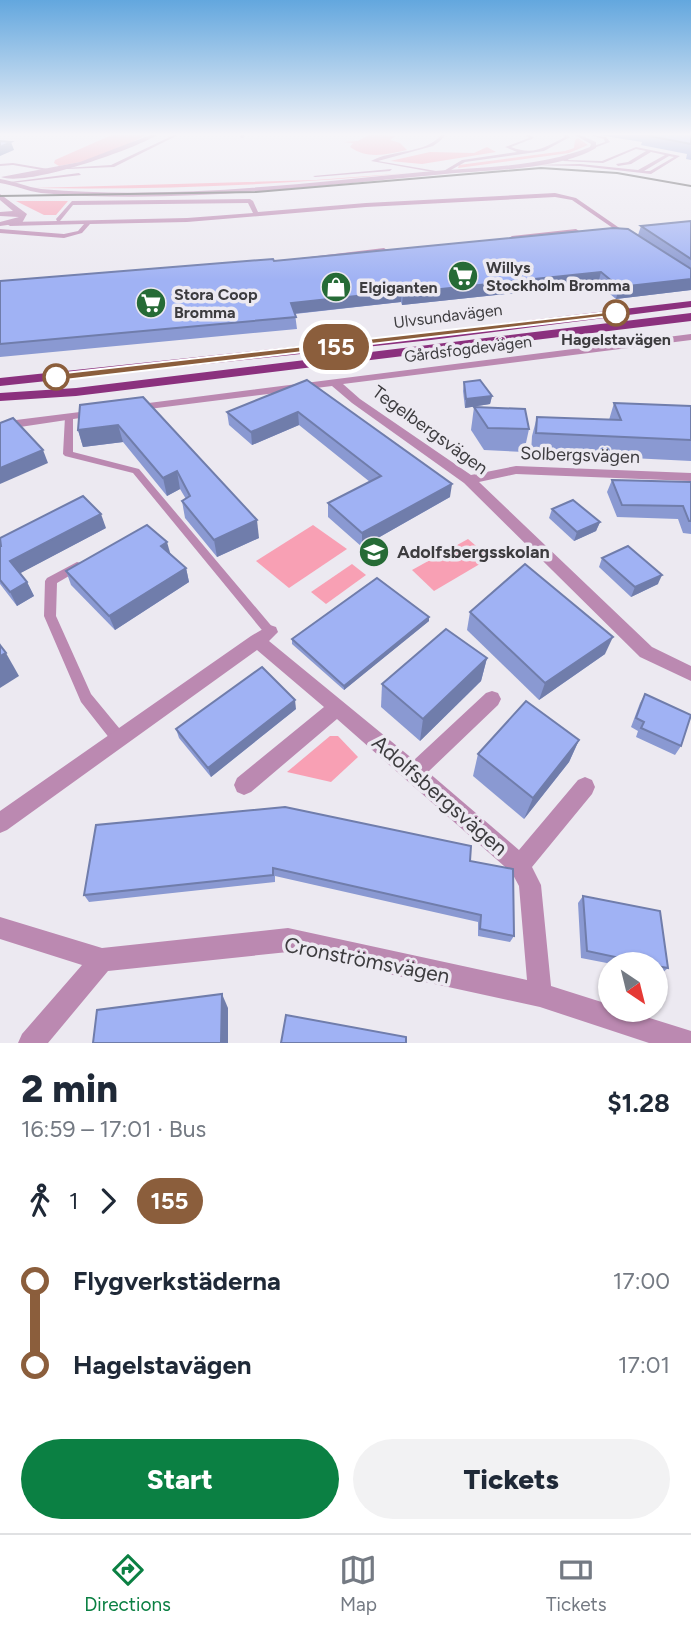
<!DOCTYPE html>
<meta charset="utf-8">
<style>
:root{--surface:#fff;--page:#f2f2f3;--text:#1f2937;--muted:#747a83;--line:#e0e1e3;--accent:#0b8043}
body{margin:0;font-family:Figtree,sans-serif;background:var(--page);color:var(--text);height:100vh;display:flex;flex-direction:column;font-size:26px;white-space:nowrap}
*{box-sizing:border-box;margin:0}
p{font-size:23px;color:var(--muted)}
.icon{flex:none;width:38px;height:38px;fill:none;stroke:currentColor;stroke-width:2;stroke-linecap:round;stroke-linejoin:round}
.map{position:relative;height:1043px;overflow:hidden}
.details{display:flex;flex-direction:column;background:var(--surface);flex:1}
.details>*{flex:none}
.badge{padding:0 14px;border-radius:23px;font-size:24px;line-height:46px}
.needle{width:46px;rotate:145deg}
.fabs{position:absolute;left:598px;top:952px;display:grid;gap:14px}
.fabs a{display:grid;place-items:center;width:70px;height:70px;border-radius:50%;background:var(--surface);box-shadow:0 2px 5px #0004;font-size:35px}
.map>.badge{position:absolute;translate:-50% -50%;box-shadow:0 0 0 4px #fff}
.legs{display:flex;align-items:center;gap:10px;height:77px;padding:0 21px;font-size:23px}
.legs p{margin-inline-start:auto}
.headline{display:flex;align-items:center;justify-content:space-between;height:119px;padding:0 21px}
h1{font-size:38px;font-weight:800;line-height:52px}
.button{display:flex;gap:14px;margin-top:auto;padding:14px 21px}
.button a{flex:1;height:80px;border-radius:42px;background:var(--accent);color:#fff;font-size:28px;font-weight:800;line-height:80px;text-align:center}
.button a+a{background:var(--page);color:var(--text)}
ul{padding:0 21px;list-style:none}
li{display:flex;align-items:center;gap:24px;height:84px;font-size:26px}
li i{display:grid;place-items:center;width:10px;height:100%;margin:0 9px;background:currentColor}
li i::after{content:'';width:18px;height:18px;margin:-9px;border:5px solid;border-radius:50%;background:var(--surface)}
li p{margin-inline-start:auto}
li:first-child i{background:linear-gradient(#0000 50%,currentColor 0)}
li:last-child i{background:linear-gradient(currentColor 50%,#0000 0)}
.menu{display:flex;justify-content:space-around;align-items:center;height:98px;border-top:2px solid var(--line);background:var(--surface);font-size:19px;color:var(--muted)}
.menu a{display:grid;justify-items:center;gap:4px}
.menu .selected{color:var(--accent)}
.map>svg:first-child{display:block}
</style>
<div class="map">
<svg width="691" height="1043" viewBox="0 0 691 1043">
<rect width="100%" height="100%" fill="#ece9f1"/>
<g fill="#f8a0b4">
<path d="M114,134H149L109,153L86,161L59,166L54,163L55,160Z"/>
<path d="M370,134L396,136L390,140L400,143L407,150C388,154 368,160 350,147L353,143L343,142L358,141Z"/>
<path d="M578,138L588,145L569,153L458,168L459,165L565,151L574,148L575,140Z"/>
<path d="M487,147L496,152L422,164L390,161L430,152L474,153Z"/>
<path d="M408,173C283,185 159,190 33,188L316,180Z"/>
<path d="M16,201H68L56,215H44Z"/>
<path d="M313,525L347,549L289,588L256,561Z"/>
<path d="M468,539L490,558L434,591L412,570Z"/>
<path d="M352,564L366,575L326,604L311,592Z"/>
<path d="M330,736H338L358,757L331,782L287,772Z"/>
</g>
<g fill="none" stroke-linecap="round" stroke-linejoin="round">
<g fill="#bb89b1" fill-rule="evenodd">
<path d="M176,134H180L114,167L67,169L65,168L111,165Z"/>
<path d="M241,134H245L243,138L240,137Z"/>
<path d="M442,134H446L440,141L433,146L378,161L442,172L462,160L517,152L505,147L529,138L524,134H528L534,138L511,147C534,156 545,147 565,137L562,134H566L570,137L544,151L465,162L444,174L371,161C393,149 425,155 442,134Z"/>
<path d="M587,134L606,137L610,142L591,149V147L605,142L604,139Z"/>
<path d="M636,147L680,156L651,174L580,166L532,165L580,164L638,170L665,155L651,152L631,164L618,166L616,164L628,162L646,151L636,149L603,163L563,161L568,154L570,155L568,160L602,161ZM669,156L674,157L650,171H644Z"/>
<path d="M13,163L54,170L56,171L54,172L13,165L0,166V164Z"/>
<path d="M392,169L390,171L315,177L313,176Z"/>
<path d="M79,173L81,175L12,183L10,182Z"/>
<path d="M555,193L576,198L631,236L626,237L572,200L555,197L366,207L187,222L90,224L82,233L64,238L0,233V229L64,234L78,231L84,224L10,226L7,224L10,222L57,221L56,219L72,201L250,199L253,201L258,212L366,203ZM248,203L253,213L187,218L60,221L73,205Z"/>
<path d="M576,229L579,231L578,232L512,240L509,238L512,236Z"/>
<path d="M384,248L387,250L386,251L293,263L290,261L293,259Z"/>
<path d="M69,414L73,417V452L139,469L274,629L276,632L274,635L270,637L266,635L133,473L65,456L63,454L65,417Z"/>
<path d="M77,562L81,563L83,566L81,569L57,583L56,616L91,694L124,734L126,739L124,744L119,745L114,744L81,702L44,616L45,581L47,578Z"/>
</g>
<g fill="#bb89b1" fill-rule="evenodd">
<path d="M153,134H159C133,150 27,187 1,177L80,162Z"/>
<path d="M573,134H578L596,142V148C560,170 487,170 445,174C312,186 175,205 41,193C27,191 14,185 0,183V179C14,181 27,187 41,189C168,200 297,184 423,172C478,167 538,168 590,147L591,144Z"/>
<path d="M0,194L27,214L22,223L0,226V222L19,217L0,216V212L13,211L0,200Z"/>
<path d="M691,334V340L343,384L360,399L471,475L516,466L691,473V481L516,474L479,482L652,647L691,666V681L640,657L464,483L352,403L332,386L133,411L127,408L133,405Z"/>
<path d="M96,410L100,411V415L0,430V422Z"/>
<path d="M270,625L276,627L278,632L269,641L414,760L486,693L492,691L498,693L501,699L498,705L428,772L519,850L578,780L585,777L592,780L595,787L592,794L532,867L541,885L551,986L611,1005V1010H624L688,1030L691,1031V1043H649L540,1007L288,952L108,971L48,1043H18L22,1034L82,965L0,939V917L102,948L288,928L527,980L519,886L512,873L337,719L251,792L244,795L237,792L234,785L237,778L324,707L257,650L7,830L0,833V811L251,636Z"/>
</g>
<g fill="#8b317e" fill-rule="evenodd">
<path d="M691,301V307L431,340L0,386V378L431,332Z"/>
<path d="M691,313V321L76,396L0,401V393L76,388Z"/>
</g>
<path stroke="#545356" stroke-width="2" d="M0,196L256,192L541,168L617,173L691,186"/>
</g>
<g fill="#8a99d2">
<path d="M592,134H691V160L686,159L687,154L641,145L642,142Z"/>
<path d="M691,221V290L616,299L598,284L402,305L401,302L295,314L297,329L0,357V281L638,235L641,226Z"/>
<path d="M307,380L450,497L362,547L328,517V503L370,482L299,425L252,445L229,425L227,412Z"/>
<path d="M464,382L492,396L490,404L465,408L463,391Z"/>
<path d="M143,397L259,538L217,557L185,518L182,501L186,499L180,489L167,496L123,442L83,447L78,430Z"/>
<path d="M614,403L691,406V461L531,453L532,436L537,417L609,420Z"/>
<path d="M474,407L529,429L524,452L484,450L471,430Z"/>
<path d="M612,480L691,482V534L683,533L678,519L617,517L607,492Z"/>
<path d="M552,509L600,522L596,531L574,541L549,518Z"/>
<path d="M106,528L20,573L27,582L34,596L17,606L0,584V538Z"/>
<path d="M170,555L186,568L189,582L115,630L71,585L66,571Z"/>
<path d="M602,558L658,584L631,597L599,567Z"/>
<path d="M470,612L605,654L539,700L467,630Z"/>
<path d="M429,621L344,690L292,644V639Z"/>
<path d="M487,658L481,681L420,741L381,707L382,684Z"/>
<path d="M645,694L681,746L675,755L636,737L638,731L631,727L640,703Z"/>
<path d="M296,709L211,777L179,738L176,729Z"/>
<path d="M579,740L569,762L524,819L473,776L478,754Z"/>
<path d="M96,825L470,861L514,936L510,942L478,936V922L275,876V882L89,902L84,895Z"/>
<path d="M583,896L668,968L661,974H656V964H612L581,958L578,903Z"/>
</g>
<g fill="#707dab">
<path d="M11,142L14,150L0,156V147Z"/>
<path d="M601,272L598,284L402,305L403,293Z"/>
<path d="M691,279V290L616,299L619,287Z"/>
<path d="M402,291L401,302L291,314V303Z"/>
<path d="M492,396L490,404L465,408L466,399Z"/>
<path d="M298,412L299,425L252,445L251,432Z"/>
<path d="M118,425L123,442L83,447L78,430Z"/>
<path d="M43,450L48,463L0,484V468Z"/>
<path d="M177,471L180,489L167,496L163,478Z"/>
<path d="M452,484L450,497L362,547V533Z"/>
<path d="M101,514L106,528L17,575L10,561Z"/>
<path d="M257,520L259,538L217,557L214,540Z"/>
<path d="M600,522L596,531L574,541L577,532Z"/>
<path d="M167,542L171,556L161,546Z"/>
<path d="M186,568L189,582L115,630L109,616Z"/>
<path d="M662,575L658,584L631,597L635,587Z"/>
<path d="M27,582L34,596L17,606L10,592Z"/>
<path d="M429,617V621L344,690V686Z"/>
<path d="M613,637L605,654L539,700L545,683Z"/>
<path d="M6,653L19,676L0,688V656Z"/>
<path d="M487,658L481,681L420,741L423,719Z"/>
<path d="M295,700L296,709L211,777L208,768Z"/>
<path d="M579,740L569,762L524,819L533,798Z"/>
<path d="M222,994L228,1008V1043H221Z"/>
</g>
<g fill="#a0b2f4" stroke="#707dab" stroke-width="2">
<path d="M647,134H691V144L644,135Z"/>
<path d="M0,141L11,142L0,147Z"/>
<path d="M691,221V259L641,226Z"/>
<path d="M613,228L628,229L691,269V279L619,287L601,272L403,293L402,291L291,303L296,317L0,344V281L273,259L274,261Z"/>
<path d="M307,380L452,484L362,533L328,503L381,476L298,412L251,432L227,412Z"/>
<path d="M480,380L492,396L466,399L464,382Z"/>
<path d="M143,397L257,520L214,540L182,501L190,496L177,471L163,478L118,425L78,430L80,405Z"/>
<path d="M614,403L691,406V440L536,433L537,417L621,420Z"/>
<path d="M474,407L525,409L529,429L488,428Z"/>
<path d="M13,418L43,450L0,468V423Z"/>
<path d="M612,480L691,482V521H689L683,506L622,505Z"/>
<path d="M83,496L101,514L10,561L27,582L10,592L0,580V546H1L0,538Z"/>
<path d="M573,500L600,522L577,532L552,509Z"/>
<path d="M147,525L167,542L161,546L186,568L109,616L66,571Z"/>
<path d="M628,546L662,575L635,587L602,558Z"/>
<path d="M525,564L613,637L545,683L470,612Z"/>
<path d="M377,578L429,617L344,686L292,639Z"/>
<path d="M446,629L487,658L423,719L382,684Z"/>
<path d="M0,645L6,653L0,656Z"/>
<path d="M262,667L295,700L208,768L176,729Z"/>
<path d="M645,694L691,715L681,746L641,728L644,722L636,718Z"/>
<path d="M526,701L579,740L533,798L478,754Z"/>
<path d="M285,807L471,846L470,861L513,869L514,936L480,929L481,915L273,868V875L84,895L96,825Z"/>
<path d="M583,896L660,911L668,968L656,966V964H648L587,951Z"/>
<path d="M222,994L221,1043H93L97,1010Z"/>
<path d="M286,1015L406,1037V1043H281Z"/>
</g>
<linearGradient id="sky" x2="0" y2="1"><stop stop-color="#63a7de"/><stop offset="0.48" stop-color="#f6f5f9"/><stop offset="1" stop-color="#f6f5f9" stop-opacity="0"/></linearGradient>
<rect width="691" height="280" fill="url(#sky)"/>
<path fill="#8b5e3c" stroke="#fff" stroke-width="2" d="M616,311H619V315L56,381L51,377L56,374Z"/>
<defs>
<g id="supermarket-disc" transform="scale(1.575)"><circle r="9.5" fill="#266b36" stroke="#ece9f1"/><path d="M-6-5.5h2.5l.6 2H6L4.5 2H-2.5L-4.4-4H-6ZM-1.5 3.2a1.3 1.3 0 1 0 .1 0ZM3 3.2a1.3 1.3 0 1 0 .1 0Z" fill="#fff"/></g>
<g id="shop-disc" transform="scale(1.575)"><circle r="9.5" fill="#266b36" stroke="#ece9f1"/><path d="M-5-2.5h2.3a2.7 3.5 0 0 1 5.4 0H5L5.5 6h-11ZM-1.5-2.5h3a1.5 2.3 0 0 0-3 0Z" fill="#fff"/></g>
<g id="school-disc" transform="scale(1.575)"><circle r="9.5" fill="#266b36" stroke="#ece9f1"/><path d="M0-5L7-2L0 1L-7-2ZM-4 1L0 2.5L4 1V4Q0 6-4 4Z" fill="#fff"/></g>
</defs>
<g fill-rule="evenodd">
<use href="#supermarket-disc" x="463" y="276"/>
<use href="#shop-disc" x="336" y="287"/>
<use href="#supermarket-disc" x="151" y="303"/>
<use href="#school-disc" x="374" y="552"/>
</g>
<g fill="#fff" stroke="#8b5e3c" stroke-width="3.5">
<circle cx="616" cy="313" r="12"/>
<circle cx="56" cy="377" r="12"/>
</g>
<g text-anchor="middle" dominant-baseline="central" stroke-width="7" stroke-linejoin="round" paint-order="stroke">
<g font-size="16" font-weight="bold" fill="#3d3c3f" stroke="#ece9f1" text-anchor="start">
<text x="486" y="267">Willys<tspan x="486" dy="18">Stockholm Bromma</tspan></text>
<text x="359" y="287">Elgiganten</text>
<text x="174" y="294">Stora Coop<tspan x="174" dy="18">Bromma</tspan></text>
</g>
<g font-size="16" fill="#3d3c3f" stroke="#ece9f1">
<text transform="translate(448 316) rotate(-7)">Ulvsundavägen</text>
<text transform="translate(468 349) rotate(-7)">Gårdsfogdevägen</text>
</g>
<g font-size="16" font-weight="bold" fill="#3d3c3f" stroke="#ece9f1">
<text x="616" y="339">Hagelstavägen</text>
</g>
<g font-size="18" fill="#3d3c3f" stroke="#ece9f1">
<text transform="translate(430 430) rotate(36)">Tegelbergsvägen</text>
<text transform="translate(580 455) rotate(2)">Solbergsvägen</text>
</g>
<g font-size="18" font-weight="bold" fill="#3d3c3f" stroke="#ece9f1" text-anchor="start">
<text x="397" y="552">Adolfsbergsskolan</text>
</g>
<g font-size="21" fill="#3d3c3f" stroke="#ece9f1">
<text transform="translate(440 795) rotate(41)">Adolfsbergsvägen</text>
<text transform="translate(367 960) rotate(11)">Cronströmsvägen</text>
</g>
</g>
</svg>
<div class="fabs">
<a><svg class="needle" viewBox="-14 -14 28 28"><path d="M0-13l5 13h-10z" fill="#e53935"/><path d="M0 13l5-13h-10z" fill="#747a83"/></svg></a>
</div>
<b class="badge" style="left:336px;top:347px;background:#8b5e3c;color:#fff">155</b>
</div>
<section class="details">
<div class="headline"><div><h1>2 min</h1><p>16:59 – 17:01 · Bus</p></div><b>$1.28</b></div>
<div class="legs"><svg class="icon" aria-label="walk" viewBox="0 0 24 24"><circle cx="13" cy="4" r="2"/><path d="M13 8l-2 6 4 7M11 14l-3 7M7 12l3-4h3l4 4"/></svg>1<svg class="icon" aria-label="forward" viewBox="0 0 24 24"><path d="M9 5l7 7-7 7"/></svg><b class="badge" style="background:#8b5e3c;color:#fff">155</b></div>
<ul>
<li><i style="color:#8b5e3c"></i><b>Flygverkstäderna</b><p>17:00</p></li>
<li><i style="color:#8b5e3c"></i><b>Hagelstavägen</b><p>17:01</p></li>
</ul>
<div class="button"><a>Start</a><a>Tickets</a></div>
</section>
<nav class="menu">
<a class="selected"><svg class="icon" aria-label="directions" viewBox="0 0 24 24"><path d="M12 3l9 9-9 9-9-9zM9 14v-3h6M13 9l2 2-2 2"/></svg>Directions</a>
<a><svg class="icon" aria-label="map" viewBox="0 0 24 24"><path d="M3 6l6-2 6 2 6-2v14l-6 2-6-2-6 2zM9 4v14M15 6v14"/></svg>Map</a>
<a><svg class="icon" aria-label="tickets" viewBox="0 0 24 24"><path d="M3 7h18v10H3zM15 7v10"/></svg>Tickets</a>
</nav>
